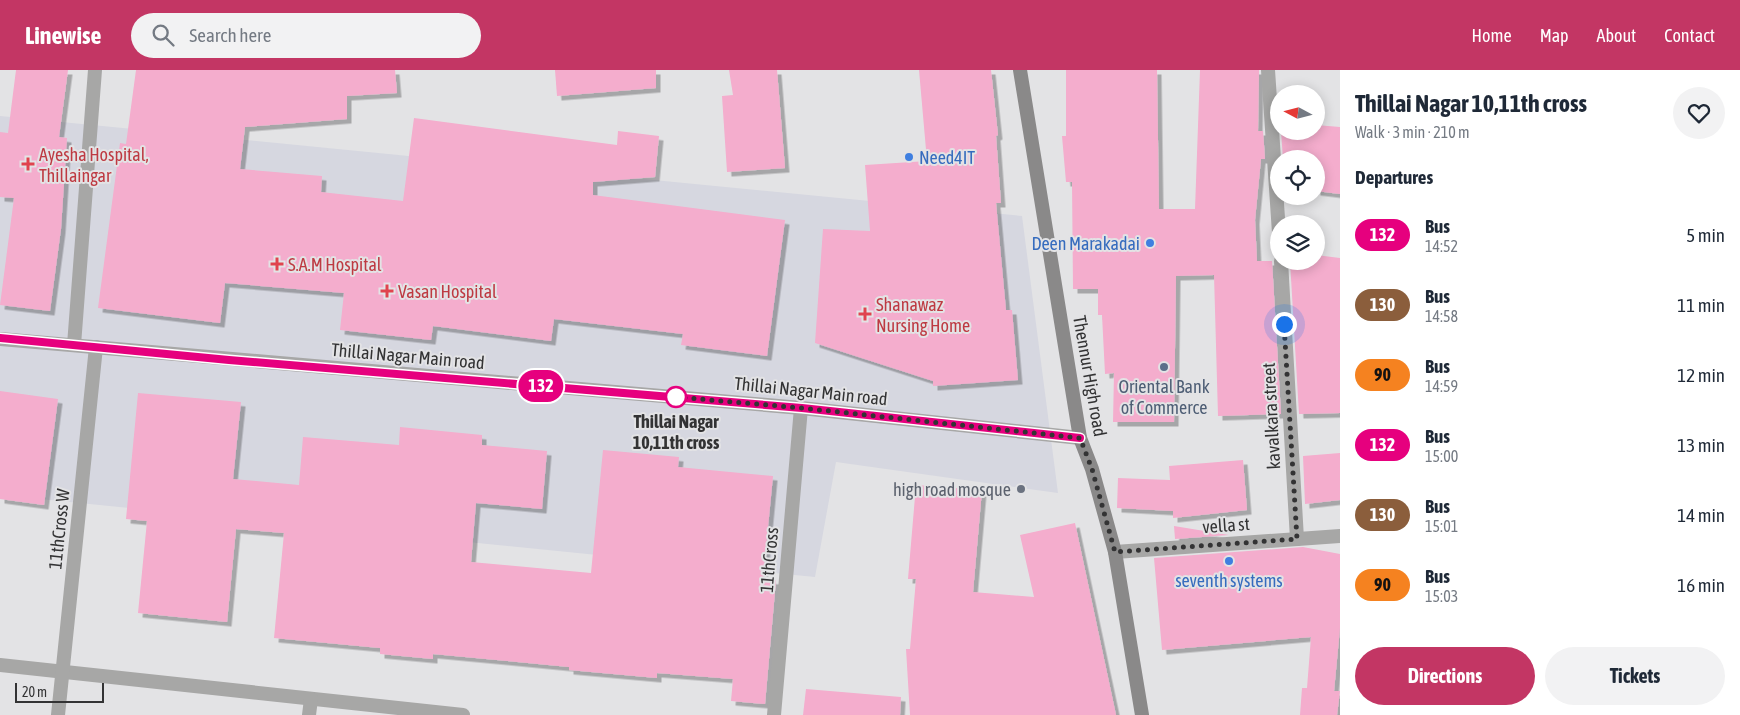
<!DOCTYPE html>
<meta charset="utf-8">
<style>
:root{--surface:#fff;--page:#f2f2f3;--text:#1f2937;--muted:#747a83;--accent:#c33664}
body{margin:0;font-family:"Asap Condensed",sans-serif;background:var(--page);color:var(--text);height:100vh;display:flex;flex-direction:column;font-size:19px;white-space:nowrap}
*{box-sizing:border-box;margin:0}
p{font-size:16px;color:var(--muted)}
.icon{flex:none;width:28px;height:28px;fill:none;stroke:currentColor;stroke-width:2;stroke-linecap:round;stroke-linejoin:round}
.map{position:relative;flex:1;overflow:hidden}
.details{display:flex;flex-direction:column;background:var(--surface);width:400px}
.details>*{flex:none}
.badge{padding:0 10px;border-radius:16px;font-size:18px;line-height:32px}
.needle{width:32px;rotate:277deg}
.fabs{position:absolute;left:1270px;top:15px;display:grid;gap:10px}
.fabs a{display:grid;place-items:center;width:55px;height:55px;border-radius:50%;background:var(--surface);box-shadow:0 2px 12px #0003;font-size:25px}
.scale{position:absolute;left:15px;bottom:12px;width:89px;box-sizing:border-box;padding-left:5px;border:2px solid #333334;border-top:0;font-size:14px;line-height:18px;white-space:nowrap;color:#333334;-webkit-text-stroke:4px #e3e3e5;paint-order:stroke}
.you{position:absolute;width:25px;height:25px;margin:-12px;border:4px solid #fff;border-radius:50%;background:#1a73e8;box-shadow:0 0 0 8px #1a73e833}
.map>.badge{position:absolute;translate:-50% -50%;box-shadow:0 0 0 2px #fff}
h2{padding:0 15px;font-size:19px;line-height:45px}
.round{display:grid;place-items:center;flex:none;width:52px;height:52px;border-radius:26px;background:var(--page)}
.overview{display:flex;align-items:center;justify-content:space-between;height:85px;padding:0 15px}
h1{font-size:24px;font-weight:700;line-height:38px}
.action{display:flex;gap:10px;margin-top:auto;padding:10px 15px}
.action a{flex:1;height:58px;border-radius:30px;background:var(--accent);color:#fff;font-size:20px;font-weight:700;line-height:58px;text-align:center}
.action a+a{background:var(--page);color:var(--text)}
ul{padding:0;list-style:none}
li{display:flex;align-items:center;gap:15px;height:70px;padding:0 15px}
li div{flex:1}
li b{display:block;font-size:19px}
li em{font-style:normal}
li .badge{min-width:55px;font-weight:700;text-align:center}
header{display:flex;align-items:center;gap:30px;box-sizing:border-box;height:70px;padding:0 25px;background:var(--accent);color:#fff}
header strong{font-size:24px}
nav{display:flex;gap:28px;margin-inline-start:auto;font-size:18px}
.search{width:350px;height:45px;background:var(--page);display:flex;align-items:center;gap:12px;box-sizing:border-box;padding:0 18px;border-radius:28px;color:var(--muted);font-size:19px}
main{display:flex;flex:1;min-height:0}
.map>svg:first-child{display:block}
</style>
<header>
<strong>Linewise</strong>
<div class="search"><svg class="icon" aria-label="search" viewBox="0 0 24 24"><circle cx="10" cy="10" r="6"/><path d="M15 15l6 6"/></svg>Search here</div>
<nav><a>Home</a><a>Map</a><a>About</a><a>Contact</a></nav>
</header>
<main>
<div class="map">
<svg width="1340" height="645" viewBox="0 0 1340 645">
<defs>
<filter id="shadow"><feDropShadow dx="4.5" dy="4.5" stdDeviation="0" flood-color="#0004"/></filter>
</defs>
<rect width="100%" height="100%" fill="#e3e3e5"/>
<path fill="#d6d7e0" d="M0,46L1022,146L1058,423L836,392L815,507L0,425Z"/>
<g fill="#f4adcd" filter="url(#shadow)">
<path d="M16,0H68L59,67L67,68L61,159L50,241L0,235L14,128L0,127V62L8,63Z"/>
<path d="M136,0H395L397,23L347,26V49L245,57L240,99L322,106L321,122L403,131L414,48L617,75L618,61L659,66L655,107L593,112V125L785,150L767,286L681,275L683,264L554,249L551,271L433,256L431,270L340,260L344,223L225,213L220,253L98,238L120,73L126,74Z"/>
<path d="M555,0H656V18L557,26Z"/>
<path d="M729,0H777L785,98L727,102L722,26L733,25Z"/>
<path d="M919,0H991L998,65L996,66L1001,133H996L1006,240H1012L1018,310L933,316V311L815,273L823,159L870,161L865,95L927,91Z"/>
<path d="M1066,0H1157L1159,139H1195L1200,0H1259L1258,61H1263L1265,89H1261L1255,150L1257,191H1272L1281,344L1218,346L1214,205L1176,206L1174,352H1113L1114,303L1105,304L1102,245H1098V219H1073L1072,112H1066L1062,66H1066Z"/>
<path d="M1316,55L1340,57V124L1316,121V89H1283L1281,61H1316Z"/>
<path d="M1316,185L1340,188V343L1299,344L1290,191H1316Z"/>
<path d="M0,321L58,329L44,435L0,429Z"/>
<path d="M138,323L241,332L233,409L299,415L303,367L399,375L400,357L482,365V375L547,381L542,439L476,433L471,492L591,503L603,380L679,387L678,397L773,406L763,509L776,510L765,634L731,631L733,609L657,603V608L569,600V597L433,584V589L380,584V578L274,568L284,463L236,459L227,552L138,543L147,451L126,449Z"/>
<path d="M1340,383V430L1305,434L1303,386Z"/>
<path d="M1243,390L1247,440L1173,448V441L1117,438L1118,408L1170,410L1169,396Z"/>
<path d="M916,415L982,420L973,522L1034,527L1020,465L1075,453L1116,645H910L906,579H910L916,509H908Z"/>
<path d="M1174,456L1229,465L1175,469Z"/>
<path d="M1303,477L1340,484V558L1334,621H1340L1337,645H1300L1302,618H1307L1311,567L1162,580L1154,488Z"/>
<path d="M806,619L901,627L900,645H803Z"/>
</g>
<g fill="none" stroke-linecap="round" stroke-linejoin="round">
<g stroke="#a7a7a6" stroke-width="14">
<path d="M1268,0L1279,163"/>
<path d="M1281,191L1297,469"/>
<path d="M74,275L95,0"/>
<path d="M1115,482L1340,466"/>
<path d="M0,595L463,645"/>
<path d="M58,645L96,277"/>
<path d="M309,645L311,629"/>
<path d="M774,645L801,338"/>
</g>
<path stroke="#a7a7a6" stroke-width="14" d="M0,269L801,338L1080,368"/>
<path stroke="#8a8989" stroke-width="14" d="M1020,0L1080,368L1092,399L1115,482L1142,645"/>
</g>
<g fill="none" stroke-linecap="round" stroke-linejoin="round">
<g stroke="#fff" stroke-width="11">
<path id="line" d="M0,268L229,290L802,338L1080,368"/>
</g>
<use href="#line" stroke="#e6007e" stroke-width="8"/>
<path stroke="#333334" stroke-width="5" stroke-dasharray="0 9" d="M676,327L802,338L1080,368L1092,399L1115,482L1297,469L1284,254"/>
</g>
<g fill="#3f7fe0" stroke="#e3e3e5" stroke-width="2">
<circle cx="909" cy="87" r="5"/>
<circle cx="1150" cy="173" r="5"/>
<circle cx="1229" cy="491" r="5"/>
</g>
<g fill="#e0444e" stroke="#e3e3e5" stroke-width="2">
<path d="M25.5 86.5h5v5h5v5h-5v5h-5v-5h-5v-5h5z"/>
<path d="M274.5 186.5h5v5h5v5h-5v5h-5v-5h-5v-5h5z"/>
<path d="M384.5 213.5h5v5h5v5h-5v5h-5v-5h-5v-5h5z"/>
<path d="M862.5 236.5h5v5h5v5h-5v5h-5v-5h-5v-5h5z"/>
</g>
<circle fill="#5c6f8a" stroke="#e3e3e5" stroke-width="2" cx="1164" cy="297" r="5"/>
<circle fill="#fff" stroke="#e6007e" stroke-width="2.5" cx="676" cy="327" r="10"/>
<circle fill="#6b7280" stroke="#e3e3e5" stroke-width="2" cx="1021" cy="419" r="5"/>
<g text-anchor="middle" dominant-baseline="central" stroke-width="4" stroke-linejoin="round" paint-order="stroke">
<g font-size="18" fill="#be3a42" stroke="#e3e3e5" text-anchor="start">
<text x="39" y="84">Ayesha Hospital,<tspan x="39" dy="21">Thillaingar</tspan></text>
<text x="288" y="194">S.A.M Hospital</text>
<text x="398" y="221">Vasan Hospital</text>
<text x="876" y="234">Shanawaz<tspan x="876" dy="21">Nursing Home</tspan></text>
</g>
<g font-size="18" fill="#366cbe" stroke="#e3e3e5" text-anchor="start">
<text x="919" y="87">Need4IT</text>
<text x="1140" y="173" text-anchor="end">Deen Marakadai</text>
<text x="1229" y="510" text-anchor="middle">seventh systems</text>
</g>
<g font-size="18" fill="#333334" stroke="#e3e3e5">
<text transform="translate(408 286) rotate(5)">Thillai Nagar Main road</text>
<text transform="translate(1090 306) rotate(80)">Thennur High road</text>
<text transform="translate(811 321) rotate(6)">Thillai Nagar Main road</text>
<text transform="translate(1271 346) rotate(-93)">kavalkara street</text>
<text transform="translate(1226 455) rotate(-4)">vella st</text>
<text transform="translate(59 459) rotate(-84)">11thCross W</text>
<text transform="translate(769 490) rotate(-85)">11thCross</text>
</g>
<g font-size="18" fill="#4e5e75" stroke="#e3e3e5">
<text x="1164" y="316">Oriental Bank<tspan x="1164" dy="21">of Commerce</tspan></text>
</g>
<g font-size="18" font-weight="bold" fill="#333334" stroke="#e3e3e5">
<text x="676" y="351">Thillai Nagar<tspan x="676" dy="21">10,11th cross</tspan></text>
</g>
<g font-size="18" fill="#5b616d" stroke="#e3e3e5" text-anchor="end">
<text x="1011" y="419">high road mosque</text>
</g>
</g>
</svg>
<div class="fabs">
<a><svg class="needle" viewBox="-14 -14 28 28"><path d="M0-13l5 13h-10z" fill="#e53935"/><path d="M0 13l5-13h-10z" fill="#747a83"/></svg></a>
<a><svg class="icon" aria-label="locate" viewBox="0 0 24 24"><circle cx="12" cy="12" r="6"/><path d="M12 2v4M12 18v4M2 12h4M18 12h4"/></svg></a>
<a><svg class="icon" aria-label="layers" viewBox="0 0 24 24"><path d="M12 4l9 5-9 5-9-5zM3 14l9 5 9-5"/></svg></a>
</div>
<div class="scale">20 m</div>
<div class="you" style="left:1284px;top:254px"></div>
<b class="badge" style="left:541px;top:316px;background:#e6007e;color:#fff">132</b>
</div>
<section class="details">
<div class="overview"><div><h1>Thillai Nagar 10,11th cross</h1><p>Walk · 3 min · 210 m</p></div><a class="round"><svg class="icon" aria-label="heart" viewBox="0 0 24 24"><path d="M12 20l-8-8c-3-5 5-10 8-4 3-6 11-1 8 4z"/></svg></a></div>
<h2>Departures</h2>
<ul>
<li><span class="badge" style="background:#e6007e;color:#fff">132</span><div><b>Bus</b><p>14:52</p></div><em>5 min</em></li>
<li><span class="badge" style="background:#8b5e3c;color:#fff">130</span><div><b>Bus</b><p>14:58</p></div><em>11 min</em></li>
<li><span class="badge" style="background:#f58220;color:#111">90</span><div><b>Bus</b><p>14:59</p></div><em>12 min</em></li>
<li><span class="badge" style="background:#e6007e;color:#fff">132</span><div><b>Bus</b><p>15:00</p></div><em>13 min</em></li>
<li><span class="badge" style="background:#8b5e3c;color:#fff">130</span><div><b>Bus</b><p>15:01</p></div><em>14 min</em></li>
<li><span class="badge" style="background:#f58220;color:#111">90</span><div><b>Bus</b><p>15:03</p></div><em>16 min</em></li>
</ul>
<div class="action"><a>Directions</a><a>Tickets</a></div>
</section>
</main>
